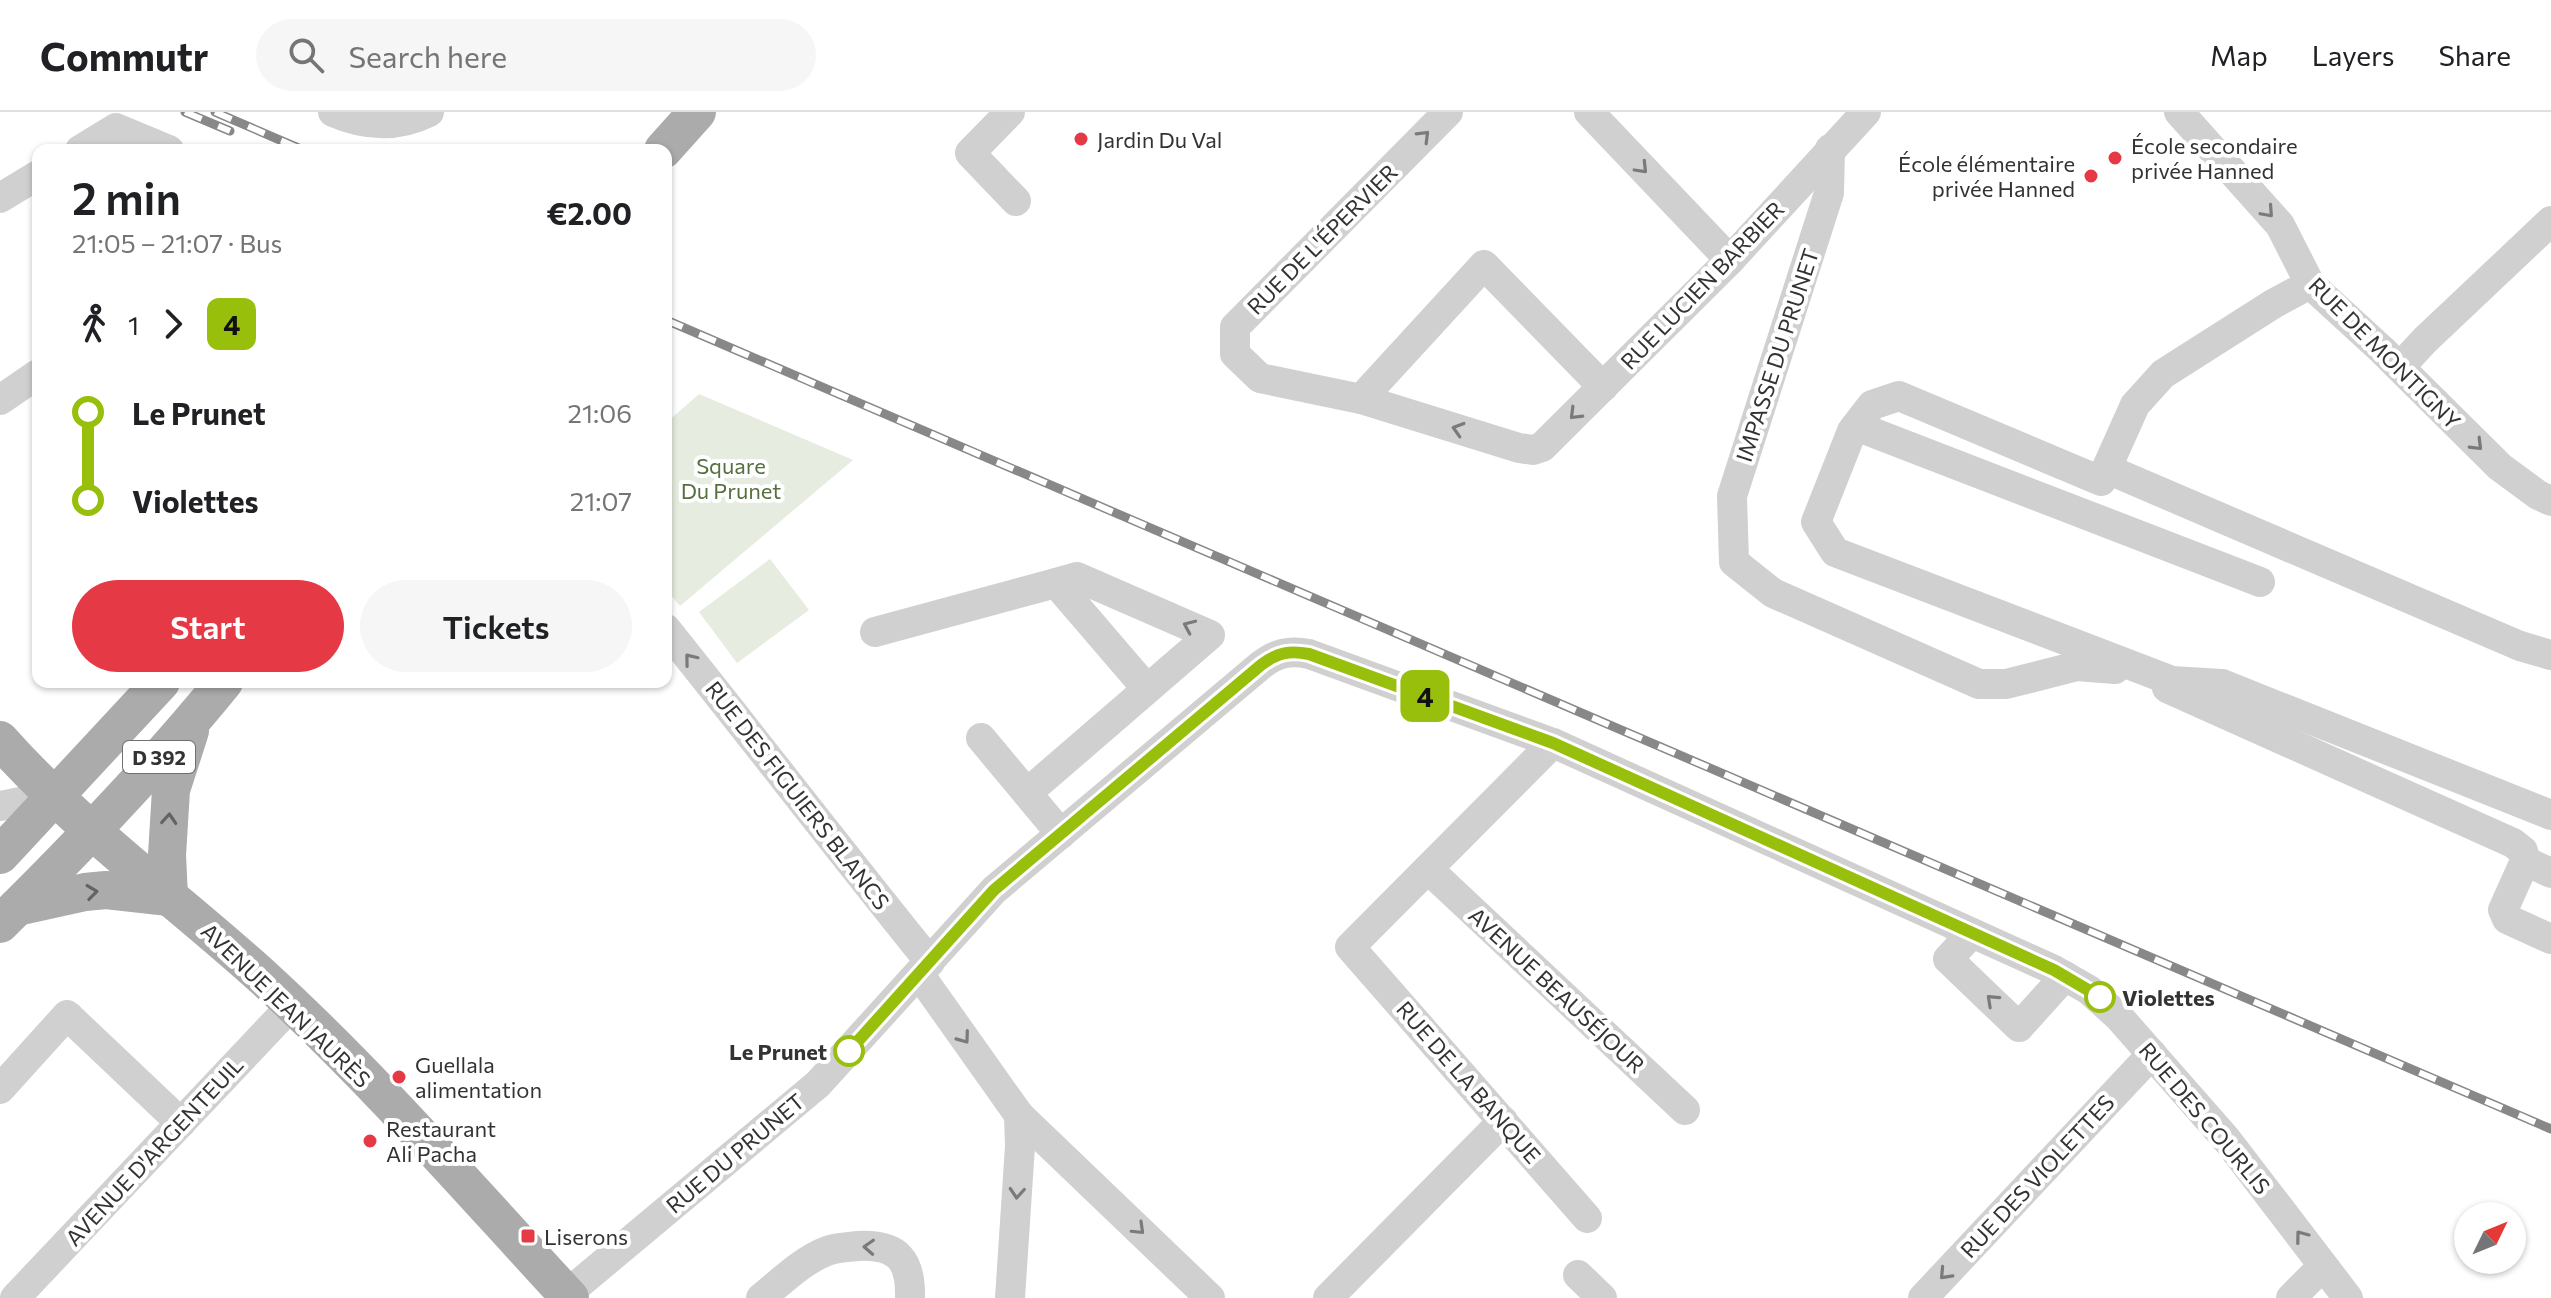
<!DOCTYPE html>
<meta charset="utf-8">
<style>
:root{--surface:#fff;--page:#f6f6f6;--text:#202124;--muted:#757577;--line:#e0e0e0;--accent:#e63946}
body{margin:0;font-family:Commissioner,sans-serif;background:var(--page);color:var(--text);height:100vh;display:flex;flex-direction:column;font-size:30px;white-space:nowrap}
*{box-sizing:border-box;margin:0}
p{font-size:26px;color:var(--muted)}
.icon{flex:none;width:44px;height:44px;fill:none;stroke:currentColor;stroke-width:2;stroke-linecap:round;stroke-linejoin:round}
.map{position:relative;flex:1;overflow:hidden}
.panel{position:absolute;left:32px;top:32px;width:640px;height:544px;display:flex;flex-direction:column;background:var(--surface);border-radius:16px;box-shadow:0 2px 6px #0004}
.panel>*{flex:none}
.badge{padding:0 16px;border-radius:12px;font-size:28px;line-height:52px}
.needle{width:52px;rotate:47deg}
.buttons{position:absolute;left:2454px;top:1090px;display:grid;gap:16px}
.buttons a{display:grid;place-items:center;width:72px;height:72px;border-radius:50%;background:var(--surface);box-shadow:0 2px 6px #0004;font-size:40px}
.map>.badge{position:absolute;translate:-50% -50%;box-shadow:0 0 0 4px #fff}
.legs{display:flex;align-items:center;gap:12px;height:88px;padding:0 40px;font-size:26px}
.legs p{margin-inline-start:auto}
.head{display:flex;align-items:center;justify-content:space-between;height:136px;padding:0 40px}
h1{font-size:44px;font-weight:600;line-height:60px}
.action{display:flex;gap:16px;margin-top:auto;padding:16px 40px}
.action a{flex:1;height:92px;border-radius:48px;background:var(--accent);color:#fff;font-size:32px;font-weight:600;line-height:92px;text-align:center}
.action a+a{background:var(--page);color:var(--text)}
ul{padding:0 40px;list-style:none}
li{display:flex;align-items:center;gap:28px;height:88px;font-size:30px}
li i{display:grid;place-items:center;width:12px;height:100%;margin:0 10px;background:currentColor}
li i::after{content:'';width:20px;height:20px;margin:-10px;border:6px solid;border-radius:50%;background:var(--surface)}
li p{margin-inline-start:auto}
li:first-child i{background:linear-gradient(#0000 50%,currentColor 0)}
li:last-child i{background:linear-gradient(currentColor 50%,#0000 0)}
header{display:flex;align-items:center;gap:48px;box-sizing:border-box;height:112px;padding:0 40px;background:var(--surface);border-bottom:2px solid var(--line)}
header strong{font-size:38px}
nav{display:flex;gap:44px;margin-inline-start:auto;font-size:28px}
.search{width:560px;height:72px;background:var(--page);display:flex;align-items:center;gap:20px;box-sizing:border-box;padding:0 28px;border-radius:44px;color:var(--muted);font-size:30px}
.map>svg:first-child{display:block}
</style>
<header>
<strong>Commutr</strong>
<div class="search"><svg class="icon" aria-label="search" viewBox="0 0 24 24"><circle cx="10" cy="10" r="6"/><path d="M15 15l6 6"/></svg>Search here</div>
<nav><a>Map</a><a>Layers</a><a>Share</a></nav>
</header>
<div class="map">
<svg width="2551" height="1186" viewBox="0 0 2551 1186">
<rect width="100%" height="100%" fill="#fff"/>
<g fill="#e6ecdf">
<path d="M699,282L853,348L680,494L666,477V311Z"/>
<path d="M770,447L809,498L737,551L699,500Z"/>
</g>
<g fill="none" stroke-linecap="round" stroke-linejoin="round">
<g stroke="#d0d0d0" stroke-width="30">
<path d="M333,0C365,14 397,16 429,0"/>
<path d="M1010,0L970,41L1016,89"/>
<path d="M1448,0L1235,215V242L1260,266L1361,287L1519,336L1533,338L1542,335L1730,148L1866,0"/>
<path d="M1589,0L1730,148"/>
<path d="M2179,0L2280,113L2310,172L2382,238L2500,355L2538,383L2551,389"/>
<path d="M1830,37L1829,81L1732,384L1734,450L1773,481L1979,572H2006L2077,554L2115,557"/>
<path d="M80,38L116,16L169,38"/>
<path d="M0,86L38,63"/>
<path d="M2310,172L2273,192L2163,262L2135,293L2101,369L1899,284L1872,293L1852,319L1816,410L1835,440L2172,569L2222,572L2551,703"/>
<path d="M2400,255L2425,228L2551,109"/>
<path d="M1361,287L1484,153L1603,275"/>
<path d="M0,288L38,262"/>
<path d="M1856,314L2260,470"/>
<path d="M2107,357L2520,534L2551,543"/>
<path d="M666,517C755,628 841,740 930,850"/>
<path d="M875,520L1056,471"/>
<path d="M2167,576L2513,731L2523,739L2525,749L2503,798L2507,807L2551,827"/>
<path d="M981,626L1061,722"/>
<path d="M1553,631L1350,835L1587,1106"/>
<path d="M1027,681L1210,523L1077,465L1056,471L1147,577"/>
<path d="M0,694L55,683"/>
<path d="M2525,749L2551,761"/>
<path d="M1428,757L1685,998"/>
<path d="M1972,821L1948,847L2019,915L2065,864"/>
<path d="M919,862L1019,1003L1210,1186"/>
<path d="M0,977L67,903L181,1011"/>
<path d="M1578,1163L1602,1186"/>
<path d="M15,1186L292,893"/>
<path d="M562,1186L818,972L994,778L1261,553C1277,541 1289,538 1309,542L1553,631L2054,858L2089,878L2119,905L2227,1028L2348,1186"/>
<path d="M761,1186C781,1170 803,1148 827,1139C837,1135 849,1135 858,1134C898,1132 911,1148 910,1186"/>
<path d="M1010,1186L1020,1034L1019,1003"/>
<path d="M1328,1186L1503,1009"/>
<path d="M1923,1186L2152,942"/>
<path d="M2291,1186L2323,1154"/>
</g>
<g stroke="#ababab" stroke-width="38">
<path d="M663,38L697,0"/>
<path d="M0,628C79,717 177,787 265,867C373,966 471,1079 570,1186"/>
<path d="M0,743L161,570"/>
<path d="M169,785L167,743L171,678L190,619"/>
<path d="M17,795L85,780L106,778L169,785"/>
<path d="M0,812C78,735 155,655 224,570"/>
</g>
<g stroke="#888" stroke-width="9">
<g id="rail">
<path d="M185,0L230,19"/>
<path d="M215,0L303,38"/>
<path d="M666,208L2551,1017"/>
</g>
</g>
<use href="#rail" stroke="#fff" stroke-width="6" stroke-dasharray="18" stroke-linecap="butt"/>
</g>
<defs><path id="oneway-chevron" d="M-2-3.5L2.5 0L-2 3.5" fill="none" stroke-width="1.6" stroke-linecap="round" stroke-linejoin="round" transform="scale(2)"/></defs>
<g stroke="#7a7a7a">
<use href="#oneway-chevron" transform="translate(1424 24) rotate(-45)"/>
<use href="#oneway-chevron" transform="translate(1642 56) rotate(46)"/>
<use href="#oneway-chevron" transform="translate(2268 100) rotate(48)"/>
<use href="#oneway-chevron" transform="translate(1575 302) rotate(135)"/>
<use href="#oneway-chevron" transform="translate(1458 317) rotate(-163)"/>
<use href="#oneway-chevron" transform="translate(2477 333) rotate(45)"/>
<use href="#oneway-chevron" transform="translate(1189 514) rotate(-156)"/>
<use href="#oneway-chevron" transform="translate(690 547) rotate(-129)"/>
<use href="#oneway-chevron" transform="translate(1992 888) rotate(-137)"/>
<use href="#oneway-chevron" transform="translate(964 926) rotate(54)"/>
<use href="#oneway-chevron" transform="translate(1017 1081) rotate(94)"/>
<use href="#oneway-chevron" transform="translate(1139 1117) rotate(44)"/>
<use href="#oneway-chevron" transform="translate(2301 1124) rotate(-127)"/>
<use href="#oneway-chevron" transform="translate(869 1135) rotate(-177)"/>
<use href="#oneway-chevron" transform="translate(1945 1162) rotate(133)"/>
</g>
<g stroke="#636363">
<use href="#oneway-chevron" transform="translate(169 707) rotate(-86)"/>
<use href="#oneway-chevron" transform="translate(92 780) rotate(-7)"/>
</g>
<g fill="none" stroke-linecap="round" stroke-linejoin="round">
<g stroke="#fff" stroke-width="18">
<path id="line-1" d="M849,939L994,778L1261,553C1277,541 1289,538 1309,542L1553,631L2054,858L2100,885"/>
</g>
<use href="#line-1" stroke="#97bf0c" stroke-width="12"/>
</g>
<g fill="#e63946" stroke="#fff" stroke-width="3">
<circle cx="1081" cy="27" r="8"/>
<circle cx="2115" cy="46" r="8"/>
<circle cx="2091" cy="64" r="8"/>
<circle cx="399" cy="965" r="8"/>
<circle cx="370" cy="1029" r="8"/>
<rect x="520" y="1116" width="16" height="16" rx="4"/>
</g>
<g fill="#fff" stroke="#97bf0c" stroke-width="4">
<circle cx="2100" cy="885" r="14"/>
<circle cx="849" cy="939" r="14"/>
</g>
<g text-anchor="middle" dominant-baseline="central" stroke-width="8" stroke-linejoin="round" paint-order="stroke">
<rect fill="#fff" stroke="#707070" stroke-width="2" x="123" y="629" width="72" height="32" rx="6"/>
<g font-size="20" font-weight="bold" fill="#333">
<text x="159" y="645">D 392</text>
</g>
<g font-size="22" fill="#333" stroke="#fff" text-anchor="start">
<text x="1097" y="27">Jardin Du Val</text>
<text x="2131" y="33">École secondaire<tspan x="2131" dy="25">privée Hanned</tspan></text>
<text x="2075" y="51" text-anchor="end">École élémentaire<tspan x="2075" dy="25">privée Hanned</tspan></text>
<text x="415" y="952">Guellala<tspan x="415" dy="25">alimentation</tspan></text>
<text x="386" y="1016">Restaurant<tspan x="386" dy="25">Ali Pacha</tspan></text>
<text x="544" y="1124">Liserons</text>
</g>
<g font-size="22" fill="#333" stroke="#fff">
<text transform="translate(1322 127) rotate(-45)">RUE DE L'ÉPERVIER</text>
<text transform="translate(1702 173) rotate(-46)">RUE LUCIEN BARBIER</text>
<text transform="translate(2385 241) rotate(45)">RUE DE MONTIGNY</text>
<text transform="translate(1777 243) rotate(-72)">IMPASSE DU PRUNET</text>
<text transform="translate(798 683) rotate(52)">RUE DES FIGUIERS BLANCS</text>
<text transform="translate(1557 878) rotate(43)">AVENUE BEAUSÉJOUR</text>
<text transform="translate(286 893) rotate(44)">AVENUE JEAN JAURÈS</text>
<text transform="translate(1469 970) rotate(49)">RUE DE LA BANQUE</text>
<text transform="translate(2205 1006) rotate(50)">RUE DES COURLIS</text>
<text transform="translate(154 1039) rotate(-47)">AVENUE D'ARGENTEUIL</text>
<text transform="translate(735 1041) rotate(-40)">RUE DU PRUNET</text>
<text transform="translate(2037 1064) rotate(-47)">RUE DES VIOLETTES</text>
</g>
<g font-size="22" fill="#56703f" stroke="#fff">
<text x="731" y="353">Square<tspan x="731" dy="25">Du Prunet</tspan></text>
</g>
<g font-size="22" font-weight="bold" fill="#333" stroke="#fff" text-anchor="start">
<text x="2122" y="885">Violettes</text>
<text x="827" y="939" text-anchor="end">Le Prunet</text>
</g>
</g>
</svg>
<div class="buttons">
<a><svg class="needle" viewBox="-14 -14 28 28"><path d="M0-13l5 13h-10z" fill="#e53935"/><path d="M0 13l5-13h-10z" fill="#757577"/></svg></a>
</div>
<b class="badge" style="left:1425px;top:584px;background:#97bf0c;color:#111">4</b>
<section class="panel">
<div class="head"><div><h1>2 min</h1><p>21:05 – 21:07 · Bus</p></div><b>€2.00</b></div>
<div class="legs"><svg class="icon" aria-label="walk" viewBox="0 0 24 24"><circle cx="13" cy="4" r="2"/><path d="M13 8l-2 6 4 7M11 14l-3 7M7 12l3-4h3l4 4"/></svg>1<svg class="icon" aria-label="forward" viewBox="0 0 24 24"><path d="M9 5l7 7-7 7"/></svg><b class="badge" style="background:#97bf0c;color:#111">4</b></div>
<ul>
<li><i style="color:#97bf0c"></i><b>Le Prunet</b><p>21:06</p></li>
<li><i style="color:#97bf0c"></i><b>Violettes</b><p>21:07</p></li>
</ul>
<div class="action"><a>Start</a><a>Tickets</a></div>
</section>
</div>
